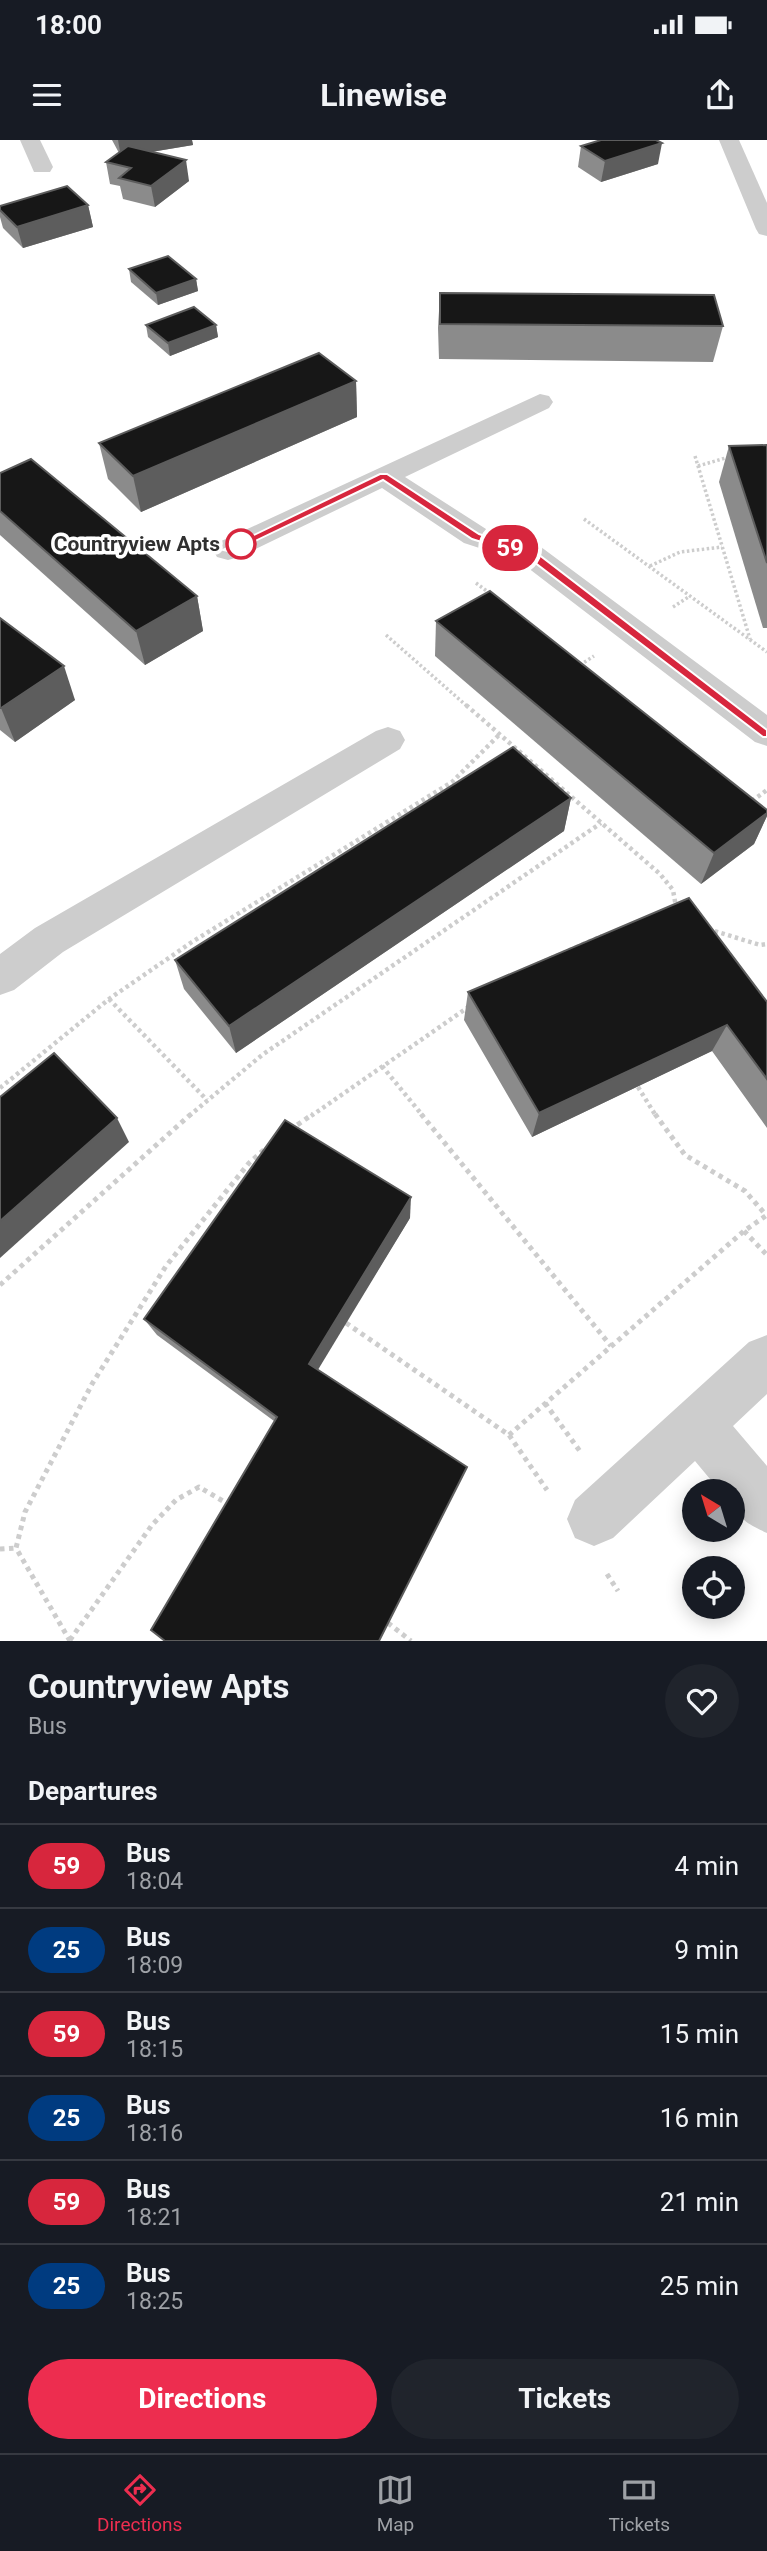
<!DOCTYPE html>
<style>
:root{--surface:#171b24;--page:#20242c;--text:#f1f3f6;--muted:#9ea1a6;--line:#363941;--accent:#ed2d4f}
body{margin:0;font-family:Roboto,sans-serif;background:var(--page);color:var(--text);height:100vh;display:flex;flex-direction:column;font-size:26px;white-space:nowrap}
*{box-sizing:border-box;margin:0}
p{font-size:23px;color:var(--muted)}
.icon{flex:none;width:38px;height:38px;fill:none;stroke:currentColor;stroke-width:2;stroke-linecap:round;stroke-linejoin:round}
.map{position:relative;height:1501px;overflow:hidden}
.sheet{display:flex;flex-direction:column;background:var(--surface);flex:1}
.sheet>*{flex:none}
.badge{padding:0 14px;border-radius:23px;font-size:24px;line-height:46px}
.needle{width:46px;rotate:322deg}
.buttons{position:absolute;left:682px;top:1339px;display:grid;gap:14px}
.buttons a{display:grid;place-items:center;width:63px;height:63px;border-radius:50%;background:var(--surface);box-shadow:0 4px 18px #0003;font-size:35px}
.map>.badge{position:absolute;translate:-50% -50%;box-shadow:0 0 0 4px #fff}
h2{padding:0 28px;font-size:26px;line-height:63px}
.round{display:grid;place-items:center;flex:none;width:74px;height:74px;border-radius:37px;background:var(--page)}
.summary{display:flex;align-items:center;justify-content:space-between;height:119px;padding:0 28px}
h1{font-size:33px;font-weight:700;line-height:52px}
.action{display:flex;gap:14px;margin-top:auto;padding:14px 28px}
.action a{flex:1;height:80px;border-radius:42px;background:var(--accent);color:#fff;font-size:28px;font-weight:700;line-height:80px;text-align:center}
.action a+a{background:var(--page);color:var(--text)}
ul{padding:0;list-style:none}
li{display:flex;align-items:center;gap:21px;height:84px;padding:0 28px;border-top:2px solid var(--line)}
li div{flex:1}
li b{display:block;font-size:26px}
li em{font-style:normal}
li .badge{min-width:77px;font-weight:700;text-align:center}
.status{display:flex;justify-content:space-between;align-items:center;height:49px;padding:0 35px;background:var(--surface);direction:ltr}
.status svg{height:19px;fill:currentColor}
header{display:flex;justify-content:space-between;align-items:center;height:91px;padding:0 28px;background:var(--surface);font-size:32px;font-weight:700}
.dock{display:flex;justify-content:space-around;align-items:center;height:98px;border-top:2px solid var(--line);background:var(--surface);font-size:19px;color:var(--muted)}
.dock a{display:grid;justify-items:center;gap:4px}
.dock .active{color:var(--accent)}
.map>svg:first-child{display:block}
</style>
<div class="status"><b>18:00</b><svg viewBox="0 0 49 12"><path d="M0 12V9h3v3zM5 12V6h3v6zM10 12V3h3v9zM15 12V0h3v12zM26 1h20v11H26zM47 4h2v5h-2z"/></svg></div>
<header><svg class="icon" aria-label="menu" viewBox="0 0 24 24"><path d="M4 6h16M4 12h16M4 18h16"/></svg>Linewise<svg class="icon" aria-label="share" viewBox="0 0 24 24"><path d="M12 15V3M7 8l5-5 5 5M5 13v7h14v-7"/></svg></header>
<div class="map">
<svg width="767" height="1501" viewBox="0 0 767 1501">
<rect width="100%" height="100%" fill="#fff"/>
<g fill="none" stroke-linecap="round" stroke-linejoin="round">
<g stroke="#cdcdcd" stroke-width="3.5" stroke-dasharray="2.5 2.5" stroke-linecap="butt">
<path d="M695,316L750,499"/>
<path d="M698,326L729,317"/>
<path d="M584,379L767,512"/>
<path d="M650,426L680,412L722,407"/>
<path d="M476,443L492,455"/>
<path d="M673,467L690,456"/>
<path d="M386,495L468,567"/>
<path d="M580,525L594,516"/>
</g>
<g stroke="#cdcdcd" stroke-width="4.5" stroke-dasharray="3.5 3.5" stroke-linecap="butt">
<path d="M466,565L660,734L673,750L676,767"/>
<path d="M752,661L767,650"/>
<path d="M708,789L760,805L767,804"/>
<path d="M524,830L602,796"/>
<path d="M109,859L207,960"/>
<path d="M382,926L423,976"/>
<path d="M638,947L656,976"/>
<path d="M0,948L109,859L192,802L452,642L499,595"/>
<path d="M189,976L262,915L601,683"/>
<path d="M311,976L470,866"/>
</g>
<g stroke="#cdcdcd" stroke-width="5" stroke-dasharray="4.5 4.5" stroke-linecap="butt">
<path d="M421,974L611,1206"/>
<path d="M655,974L685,1015L745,1051L766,1075"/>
<path d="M290,990L313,974"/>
<path d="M744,1091L767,1115"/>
<path d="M0,1145L191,974"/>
<path d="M346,1183L509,1295L547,1350"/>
<path d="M545,1263L582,1314"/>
<path d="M509,1295L744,1091L767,1075"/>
<path d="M0,1409L16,1408"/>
<path d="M607,1434L618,1451"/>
<path d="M388,1483L411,1501"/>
<path d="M70,1500L152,1385L176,1360L199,1347L228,1364"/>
<path d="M70,1501L16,1408L25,1372L92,1244L166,1126L249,1023L266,1008"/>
</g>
<g fill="#cdcdcd" fill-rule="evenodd">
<path d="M20,0H40L53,27L50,32H34Z"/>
<path d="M719,0H739L767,63V96L759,94L756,89Z"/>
<path d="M540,254L549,256L553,262L549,268L405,337L486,389L541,407L767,575V606L755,602L519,421L464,403L382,348L239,417L228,420L217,417L213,410L217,403Z"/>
<path d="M388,587L400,591L405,600L400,609L63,812L14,850L0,855V814L35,788L376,591Z"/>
<path d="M767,1195V1254L733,1286L767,1326V1393C745,1383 733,1376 733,1351H720L695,1321L613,1398L594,1406L575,1398L567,1379L575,1360L749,1202Z"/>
</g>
</g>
<g fill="#8b8b8b">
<path d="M112,0H192L193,5L151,12L189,41L155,67L123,59L120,46L110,44L106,22L119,13Z"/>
<path d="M581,6L658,24L601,42L578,27Z"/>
<path d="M88,65L93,87L23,108L3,88L0,77V66Z"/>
<path d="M129,129L196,139L198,151L158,165L131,142Z"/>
<path d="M440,153L723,186L713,222L439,219L438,188Z"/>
<path d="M146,185H216L218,197L170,216L148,197Z"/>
<path d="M356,241L357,277L141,372L108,339L99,303Z"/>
<path d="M767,305V488H763L719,342L729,306Z"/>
<path d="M0,333L197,456L203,491L145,525L0,395Z"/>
<path d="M0,478L75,560L15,602L0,590Z"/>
<path d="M436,481L767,670V676L754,704L701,744L435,516Z"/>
<path d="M571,658L564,691L236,913L184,849L175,820Z"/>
<path d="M468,852L767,862V988L712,911L532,997L464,880Z"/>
<path d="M410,1078L317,1229L274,1281L157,1195L144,1179Z"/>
</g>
<g fill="#5d5d5d">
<path d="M118,0H192L193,5L121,17Z"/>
<path d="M662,3L658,24L601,42L605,21Z"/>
<path d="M186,20L189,41L155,67L151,46Z"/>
<path d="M88,65L93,87L23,108L17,87Z"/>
<path d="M196,139L198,151L158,165L156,153Z"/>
<path d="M216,185L218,197L170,216L168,203Z"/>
<path d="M356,241L357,277L141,372L133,336Z"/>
<path d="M197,456L203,491L145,525L136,491Z"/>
<path d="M64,526L75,560L15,602L1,568Z"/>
<path d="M571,658L564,691L236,913L229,886Z"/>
<path d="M767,673V676L754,704L701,744L714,713Z"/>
<path d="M727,885L712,911L532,997L539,973Z"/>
<path d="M117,978L129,1002L0,1118V1081Z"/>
<path d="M411,1057L410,1078L313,1238L309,1224Z"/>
</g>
<g fill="#171717" stroke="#5d5d5d" stroke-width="2">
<path d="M601,0H656L662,3L605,21L581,6Z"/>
<path d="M128,6L186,20L151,46L119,38L131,28L106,22Z"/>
<path d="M67,46L88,65L17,87L0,70V66Z"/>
<path d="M168,116L196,139L156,153L129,129Z"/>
<path d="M440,153L714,155L723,186L440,184Z"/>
<path d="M194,167L216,185L168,203L146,185Z"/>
<path d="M319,213L356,241L133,336L99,303Z"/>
<path d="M767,305V423L729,306Z"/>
<path d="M31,319L197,456L136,491L0,371V333Z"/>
<path d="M490,451L767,670V673L714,713L436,481Z"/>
<path d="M0,478L64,526L1,568H0Z"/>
<path d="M513,607L571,658L229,886L175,820Z"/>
<path d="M689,758L767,862V939L727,885L539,973L468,852Z"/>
<path d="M54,913L117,978L0,1081V957Z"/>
<path d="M285,980L411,1057L309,1224L467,1327L379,1501H165L151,1490L277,1277L144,1179Z"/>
</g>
<path fill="#d7263d" stroke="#fff" stroke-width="2" d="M380,334H387L479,394L534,411L767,590V597H763L526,416L472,399L383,340L232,412L223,410Z"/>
<circle fill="#fff" stroke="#d7263d" stroke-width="3.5" cx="241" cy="404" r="14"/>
<g text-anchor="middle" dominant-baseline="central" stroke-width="7" stroke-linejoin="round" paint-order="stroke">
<g font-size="21" font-weight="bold" fill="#303030" stroke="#fff" text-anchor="end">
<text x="220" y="404">Countryview Apts</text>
</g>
</g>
</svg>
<div class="buttons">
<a><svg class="needle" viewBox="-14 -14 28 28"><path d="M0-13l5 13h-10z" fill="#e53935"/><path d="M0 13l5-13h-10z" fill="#9ea1a6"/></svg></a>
<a><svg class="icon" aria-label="locate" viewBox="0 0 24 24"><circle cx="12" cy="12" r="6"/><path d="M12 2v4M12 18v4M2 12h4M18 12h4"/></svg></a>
</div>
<b class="badge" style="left:510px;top:408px;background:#d7263d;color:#fff">59</b>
</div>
<section class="sheet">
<div class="summary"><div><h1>Countryview Apts</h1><p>Bus</p></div><a class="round"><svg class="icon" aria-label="heart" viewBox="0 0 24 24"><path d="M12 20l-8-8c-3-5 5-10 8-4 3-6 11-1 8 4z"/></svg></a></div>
<h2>Departures</h2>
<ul>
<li><span class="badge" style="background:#d7263d;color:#fff">59</span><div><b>Bus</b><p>18:04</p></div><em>4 min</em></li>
<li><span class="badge" style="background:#003b80;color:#fff">25</span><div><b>Bus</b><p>18:09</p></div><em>9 min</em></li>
<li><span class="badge" style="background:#d7263d;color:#fff">59</span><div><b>Bus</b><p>18:15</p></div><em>15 min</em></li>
<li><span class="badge" style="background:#003b80;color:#fff">25</span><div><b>Bus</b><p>18:16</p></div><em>16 min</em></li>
<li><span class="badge" style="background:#d7263d;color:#fff">59</span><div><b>Bus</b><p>18:21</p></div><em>21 min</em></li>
<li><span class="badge" style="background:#003b80;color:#fff">25</span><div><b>Bus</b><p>18:25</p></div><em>25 min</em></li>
</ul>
<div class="action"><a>Directions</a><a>Tickets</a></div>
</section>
<nav class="dock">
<a class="active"><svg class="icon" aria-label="directions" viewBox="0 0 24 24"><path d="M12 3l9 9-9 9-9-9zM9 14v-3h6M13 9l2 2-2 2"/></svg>Directions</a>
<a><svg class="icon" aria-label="map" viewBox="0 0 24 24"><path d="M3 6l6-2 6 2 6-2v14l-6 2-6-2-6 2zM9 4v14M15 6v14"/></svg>Map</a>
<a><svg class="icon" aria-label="tickets" viewBox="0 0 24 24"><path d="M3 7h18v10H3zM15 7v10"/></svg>Tickets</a>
</nav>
